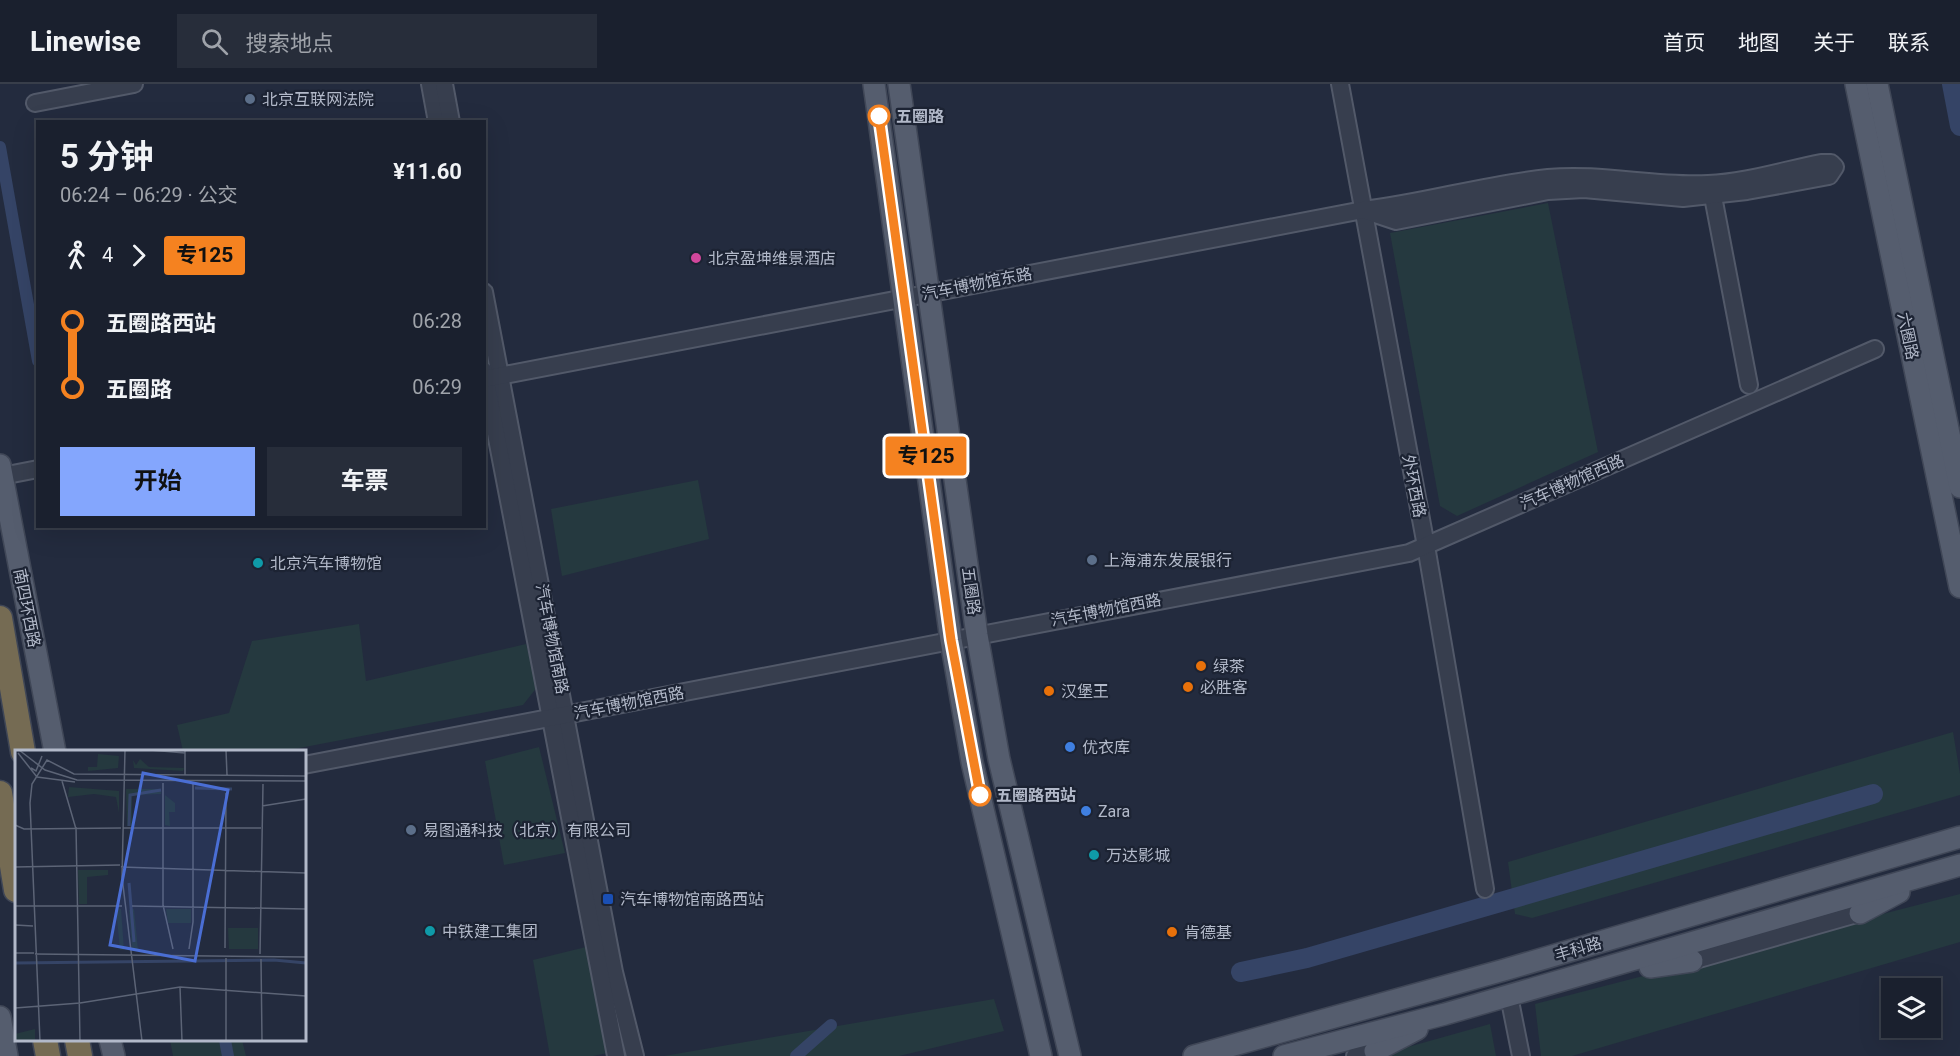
<!DOCTYPE html>
<html lang="zh">
<meta charset="utf-8">
<style>
:root{--surface:#1a202e;--page:#272d3a;--text:#f1f3f6;--muted:#9fa3aa;--line:#383e4a;--accent:#84a6fd}
body{margin:0;font-family:Roboto,"Noto Sans SC",sans-serif;background:var(--page);color:var(--text);height:100vh;display:flex;flex-direction:column;font-size:22px;white-space:nowrap}
*{box-sizing:border-box;margin:0}
p{font-size:20px;color:var(--muted)}
.icon{flex:none;width:33px;height:33px;fill:none;stroke:currentColor;stroke-width:2;stroke-linecap:round;stroke-linejoin:round}
.map{position:relative;flex:1;overflow:hidden}
.side{position:absolute;left:36px;top:36px;width:450px;height:408px;display:flex;flex-direction:column;background:var(--surface);border-radius:0px;box-shadow:0 6px 24px #0002,0 0 0 2px var(--line)}
.side>*{flex:none}
.badge{padding:0 12px;border-radius:4px;font-size:21px;line-height:39px}
.buttons{position:absolute;left:1881px;top:894px;display:grid;gap:12px}
.buttons a{display:grid;place-items:center;width:60px;height:60px;border-radius:0px;background:var(--surface);box-shadow:0 6px 24px #0002,0 0 0 2px var(--line);font-size:30px}
.map>.badge{position:absolute;translate:-50% -50%;box-shadow:0 0 0 3px #fff}
.legs{display:flex;align-items:center;gap:9px;height:66px;padding:0 24px;font-size:20px}
.legs p{margin-inline-start:auto}
.summary{display:flex;align-items:center;justify-content:space-between;height:102px;padding:0 24px}
h1{font-size:33px;font-weight:700;line-height:45px}
.cta{display:flex;gap:12px;margin-top:auto;padding:12px 24px}
.cta a{flex:1;height:69px;border-radius:0px;background:var(--accent);color:#111;font-size:24px;font-weight:700;line-height:69px;text-align:center}
.cta a+a{background:var(--page);color:var(--text)}
ul{padding:0 24px;list-style:none}
li{display:flex;align-items:center;gap:21px;height:66px;font-size:22px}
li i{display:grid;place-items:center;width:9px;height:100%;margin:0 8px;background:currentColor}
li i::after{content:'';width:15px;height:15px;margin:-8px;border:4px solid;border-radius:50%;background:var(--surface)}
li p{margin-inline-start:auto}
li:first-child i{background:linear-gradient(#0000 50%,currentColor 0)}
li:last-child i{background:linear-gradient(currentColor 50%,#0000 0)}
header{display:flex;align-items:center;gap:36px;box-sizing:border-box;height:84px;padding:0 30px;background:var(--surface);border-bottom:2px solid var(--line)}
header strong{font-size:28px}
nav{display:flex;gap:33px;margin-inline-start:auto;font-size:21px}
.search{width:420px;height:54px;background:var(--page);display:flex;align-items:center;gap:15px;box-sizing:border-box;padding:0 21px;border-radius:0px;color:var(--muted);font-size:22px}
.map>svg:first-child{display:block}
</style>
<header>
<strong>Linewise</strong>
<div class="search"><svg class="icon" aria-label="search" viewBox="0 0 24 24"><circle cx="10" cy="10" r="6"/><path d="M15 15l6 6"/></svg>搜索地点</div>
<nav><a>首页</a><a>地图</a><a>关于</a><a>联系</a></nav>
</header>
<div class="map">
<svg width="1960" height="972" viewBox="0 0 1960 972">
<rect width="100%" height="100%" fill="#232b3e"/>
<g fill="#25393f">
<path d="M1548,119L1598,368L1457,432L1440,422L1390,149Z"/>
<path d="M698,396L709,455L562,492L551,425Z"/>
<path d="M359,540L366,597L526,560L538,602L523,621L284,667H183L177,641L229,629L252,557Z"/>
<path d="M1953,648L1960,690V711L1532,834L1515,830L1508,778Z"/>
<path d="M539,663L565,769L504,781L485,677Z"/>
<path d="M1960,810V858L1572,972H1541L1535,920Z"/>
<path d="M586,863L612,968L593,972H550L533,876Z"/>
<path d="M994,915L1004,947L899,972H664Z"/>
<path d="M1490,940L1496,972H1376Z"/>
<path d="M170,956H242L246,972H173Z"/>
</g>
<g fill="none" stroke-linecap="round" stroke-linejoin="round">
<g stroke="#354466" stroke-width="12">
<path d="M0,63L38,277"/>
<path d="M225,956L228,972"/>
<path d="M796,972L831,941"/>
</g>
<g stroke="#354466" stroke-width="20">
<path d="M1952,0L1960,42"/>
<path d="M1241,888L1307,874L1873,710"/>
</g>
<g stroke="#525969" stroke-width="20">
<g id="minor">
<path d="M430,0L437,38"/>
<path d="M444,0L451,38"/>
<path d="M1340,0L1426,462L1485,805"/>
<path d="M35,19L134,0"/>
<path d="M1711,102L1749,301"/>
<path d="M484,208L614,888L635,972"/>
<path d="M484,287L616,972"/>
<path d="M484,295L1363,126C1425,119 1486,100 1548,94C1602,89 1655,103 1708,100C1744,99 1785,86 1821,79H1831L1835,83L1829,92L1747,107L1683,114L1584,105L1548,107L1396,137L1363,126"/>
<path d="M2,392L38,385"/>
<path d="M304,681L1409,469L1875,265"/>
<path d="M1692,877L1860,829"/>
<path d="M1509,912L1521,972"/>
<path d="M1355,972L1375,967"/>
</g>
</g>
<g stroke="#404757" stroke-width="24">
<g id="major">
<path d="M874,0L951,556L972,678L1041,972"/>
<path d="M899,0L977,551L999,675L1070,972"/>
<path d="M1856,0L1960,503"/>
<path d="M1877,0L1960,403"/>
<path d="M0,381L55,668"/>
<path d="M1860,829L1899,808"/>
<path d="M1650,883L1692,877"/>
<path d="M0,933L7,972"/>
<path d="M110,956L114,972"/>
<path d="M1375,967L1417,945"/>
<path d="M1194,972L1504,886L1960,753"/>
<path d="M1284,972L1445,930L1960,781"/>
</g>
</g>
<g stroke="#3f4656" stroke-width="27">
<g id="highway">
<path d="M0,534L23,668"/>
<path d="M0,709L16,806"/>
<path d="M45,956L48,972"/>
<path d="M77,956L80,972"/>
</g>
</g>
<use href="#minor" stroke="#373e4e" stroke-width="16"/>
<use href="#major" stroke="#555d6e" stroke-width="21"/>
<use href="#highway" stroke="#756b53" stroke-width="24"/>
</g>
<g fill="none" stroke-linecap="round" stroke-linejoin="round">
<g stroke="#fff" stroke-width="14">
<path id="line-1" d="M879,32L951,556L980,711"/>
</g>
<use href="#line-1" stroke="#f58220" stroke-width="9"/>
</g>
<g fill="#5c6f8a" stroke="#1c2333" stroke-width="2">
<circle cx="250" cy="15" r="6"/>
<circle cx="1092" cy="476" r="6"/>
<circle cx="411" cy="746" r="6"/>
</g>
<g fill="#fff" stroke="#f58220" stroke-width="3">
<circle cx="879" cy="32" r="10"/>
<circle cx="980" cy="711" r="10"/>
</g>
<circle fill="#d1479c" stroke="#1c2333" stroke-width="2" cx="696" cy="174" r="6"/>
<g fill="#0f9aa8" stroke="#1c2333" stroke-width="2">
<circle cx="258" cy="479" r="6"/>
<circle cx="1094" cy="771" r="6"/>
<circle cx="430" cy="847" r="6"/>
</g>
<g fill="#e8710a" stroke="#1c2333" stroke-width="2">
<circle cx="1201" cy="582" r="6"/>
<circle cx="1188" cy="603" r="6"/>
<circle cx="1049" cy="607" r="6"/>
<circle cx="1172" cy="848" r="6"/>
</g>
<g fill="#3f7fe0" stroke="#1c2333" stroke-width="2">
<circle cx="1070" cy="663" r="6"/>
<circle cx="1086" cy="727" r="6"/>
</g>
<rect fill="#1a4fb4" stroke="#1c2333" stroke-width="2" x="602" y="809" width="12" height="12" rx="3"/>
<g text-anchor="middle" dominant-baseline="central" stroke-width="4.5" stroke-linejoin="round" paint-order="stroke">
<g font-size="16" fill="#b2b9c9" stroke="#1c2333" text-anchor="start">
<text x="262" y="15">北京互联网法院</text>
<text x="708" y="174">北京盈坤维景酒店</text>
<text x="1104" y="476">上海浦东发展银行</text>
<text x="270" y="479">北京汽车博物馆</text>
<text x="1213" y="582">绿茶</text>
<text x="1200" y="603">必胜客</text>
<text x="1061" y="607">汉堡王</text>
<text x="1082" y="663">优衣库</text>
<text x="1098" y="727">Zara</text>
<text x="423" y="746">易图通科技（北京）有限公司</text>
<text x="1106" y="771">万达影城</text>
<text x="620" y="815">汽车博物馆南路西站</text>
<text x="442" y="847">中铁建工集团</text>
<text x="1184" y="848">肯德基</text>
</g>
<g font-size="16" font-weight="bold" fill="#b2b9c9" stroke="#1c2333" text-anchor="start">
<text x="896" y="32">五圈路</text>
<text x="996" y="711">五圈路西站</text>
</g>
<g font-size="16" fill="#b2b9c9" stroke="#1c2333">
<text transform="translate(977 200) rotate(-11)">汽车博物馆东路</text>
<text transform="translate(1908 252) rotate(78)">六圈路</text>
<text transform="translate(1572 398) rotate(-24)">汽车博物馆西路</text>
<text transform="translate(1414 402) rotate(79)">外环西路</text>
<text transform="translate(971 507) rotate(82)">五圈路</text>
<text transform="translate(27 524) rotate(79)">南四环西路</text>
<text transform="translate(1106 526) rotate(-11)">汽车博物馆西路</text>
<text transform="translate(552 555) rotate(79)">汽车博物馆南路</text>
<text transform="translate(629 619) rotate(-11)">汽车博物馆西路</text>
<text transform="translate(1578 865) rotate(-16)">丰科路</text>
</g>
</g>
<g transform="translate(15 666)">
<rect width="291" height="291" fill="#232b3e"/>
<path d="M83,4L104,6L103,18L73,21V17H82ZM125,9L134,17L169,18L168,21L119,18L118,10L121,15ZM54,37L104,41V63L101,47L79,44L53,47ZM111,39H146V44L117,45V76H112ZM150,45L160,53V62H154L155,76L150,75ZM63,120H93V125L72,127V154H64ZM101,158L106,159L109,200H105ZM119,159L123,200L117,199L114,160ZM176,159V173H153L151,159ZM213,178H243V199H214ZM20,279V291H0V284Z" fill="#25393f"/>
<path fill="none" stroke="#354466" stroke-width="3" d="M180,38L217,39M114,76L115,45L146,40M114,133L119,192M0,213L259,210L291,213"/>
<path fill="none" stroke="#5c6476" stroke-width="1.5" d="M4,0L30,20L62,30L291,31M110,0L107,127L127,291M135,0L170,3M211,0L212,25M3,3L22,27M16,18L21,21L27,6M170,25V1M22,27L60,32M47,31L61,79M148,33V155L158,199M247,56L291,49M0,75L9,79L106,78M61,77L65,291M108,78H246M0,117L105,115M106,117L291,123M0,156H107M117,156L291,159M0,175L18,176M210,198L211,43M174,199L178,172V34M0,203H19M20,204L291,207M245,204L248,34M211,208V291M246,209L247,291M165,237L167,291M0,258L65,253L165,237L291,246M25,291L15,53L17,34L32,10L59,24L291,26"/>
<path fill="#4a6ed4" fill-opacity="0.15" stroke="#4a6ed4" stroke-width="3" d="M128,23L213,40L180,211L95,195Z"/>
<rect width="291" height="291" fill="none" stroke="#b2b9c9" stroke-width="3"/>
</g>
</svg>
<div class="buttons">
<a><svg class="icon" aria-label="layers" viewBox="0 0 24 24"><path d="M12 4l9 5-9 5-9-5zM3 14l9 5 9-5"/></svg></a>
</div>
<b class="badge" style="left:926px;top:372px;background:#f58220;color:#111">专125</b>
<section class="side">
<div class="summary"><div><h1>5 分钟</h1><p>06:24 – 06:29 · 公交</p></div><b>¥11.60</b></div>
<div class="legs"><svg class="icon" aria-label="walk" viewBox="0 0 24 24"><circle cx="13" cy="4" r="2"/><path d="M13 8l-2 6 4 7M11 14l-3 7M7 12l3-4h3l4 4"/></svg>4<svg class="icon" aria-label="forward" viewBox="0 0 24 24"><path d="M9 5l7 7-7 7"/></svg><b class="badge" style="background:#f58220;color:#111">专125</b></div>
<ul>
<li><i style="color:#f58220"></i><b>五圈路西站</b><p>06:28</p></li>
<li><i style="color:#f58220"></i><b>五圈路</b><p>06:29</p></li>
</ul>
<div class="cta"><a>开始</a><a>车票</a></div>
</section>
</div>
